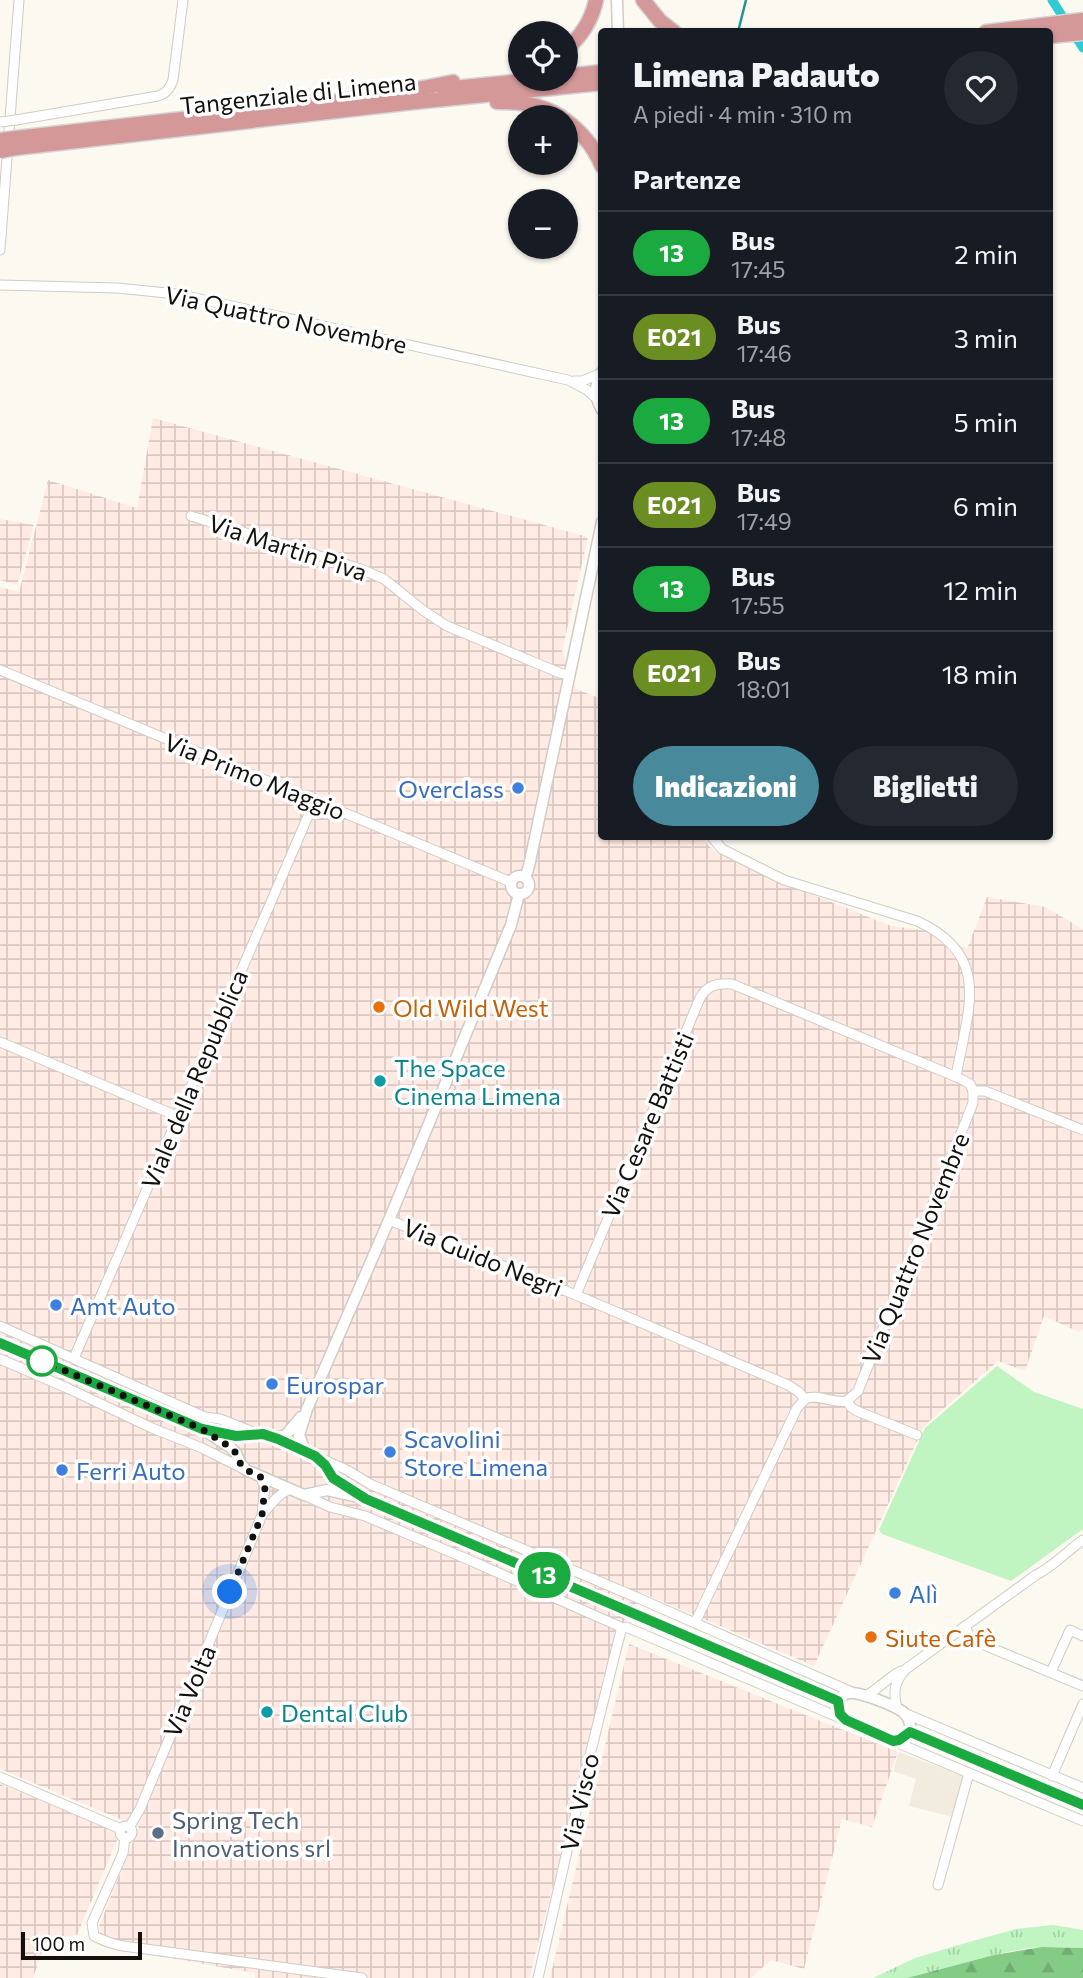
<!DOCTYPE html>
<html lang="it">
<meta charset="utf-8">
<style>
:root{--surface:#171b24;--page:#242831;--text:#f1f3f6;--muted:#9ea1a6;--line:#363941;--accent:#488a9b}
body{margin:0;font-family:Commissioner,sans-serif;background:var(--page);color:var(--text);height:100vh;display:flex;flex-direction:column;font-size:26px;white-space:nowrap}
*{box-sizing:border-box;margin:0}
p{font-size:23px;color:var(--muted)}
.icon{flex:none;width:38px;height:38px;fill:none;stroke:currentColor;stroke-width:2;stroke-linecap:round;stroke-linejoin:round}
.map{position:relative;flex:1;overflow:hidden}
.details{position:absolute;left:598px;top:28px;width:455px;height:812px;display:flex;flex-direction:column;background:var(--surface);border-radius:7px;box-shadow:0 2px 5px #0004}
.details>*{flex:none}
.badge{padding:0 14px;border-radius:23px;font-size:24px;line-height:46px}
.fabs{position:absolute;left:508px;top:21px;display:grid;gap:14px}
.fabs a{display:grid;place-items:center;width:70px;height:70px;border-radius:50%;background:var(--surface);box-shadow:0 2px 5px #0004;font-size:35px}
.scale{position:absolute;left:21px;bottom:18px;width:121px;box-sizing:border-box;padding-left:7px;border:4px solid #12110e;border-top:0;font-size:19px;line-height:24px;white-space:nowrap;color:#12110e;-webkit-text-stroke:5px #fff;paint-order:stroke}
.you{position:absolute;width:35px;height:35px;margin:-18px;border:5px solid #fff;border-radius:50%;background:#1a73e8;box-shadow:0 0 0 10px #1a73e833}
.map>.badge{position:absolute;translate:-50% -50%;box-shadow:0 0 0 4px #fff}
h2{padding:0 35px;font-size:26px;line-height:63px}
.round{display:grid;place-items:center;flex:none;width:74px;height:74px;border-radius:37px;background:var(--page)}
.headline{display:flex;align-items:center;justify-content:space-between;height:119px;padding:0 35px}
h1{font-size:33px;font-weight:800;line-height:52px}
.cta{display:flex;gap:14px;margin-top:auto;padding:14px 35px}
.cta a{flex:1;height:80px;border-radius:42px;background:var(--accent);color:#fff;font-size:28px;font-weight:800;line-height:80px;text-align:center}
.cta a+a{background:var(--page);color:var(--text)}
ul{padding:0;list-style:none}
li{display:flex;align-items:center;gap:21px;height:84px;padding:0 35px;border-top:2px solid var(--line)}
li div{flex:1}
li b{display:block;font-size:26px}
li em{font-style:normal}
li .badge{min-width:77px;font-weight:700;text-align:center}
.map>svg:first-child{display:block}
</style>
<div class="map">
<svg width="1083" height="1978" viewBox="0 0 1083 1978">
<defs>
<pattern id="industrial-grid" width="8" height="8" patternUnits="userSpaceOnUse" patternTransform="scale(1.75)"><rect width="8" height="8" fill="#ffeae4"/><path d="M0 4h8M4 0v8" fill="none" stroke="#dac8c2"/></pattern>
<pattern id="grass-tufts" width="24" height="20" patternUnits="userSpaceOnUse" patternTransform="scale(1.75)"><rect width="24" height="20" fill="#c0f4c0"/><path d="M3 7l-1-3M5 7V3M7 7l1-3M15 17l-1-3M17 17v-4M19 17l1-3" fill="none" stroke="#a4d0a4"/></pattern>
<pattern id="forest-firs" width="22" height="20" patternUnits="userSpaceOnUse" patternTransform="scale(1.75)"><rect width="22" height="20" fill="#84cb86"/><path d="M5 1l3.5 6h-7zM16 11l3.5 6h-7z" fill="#71ad72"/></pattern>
</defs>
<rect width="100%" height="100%" fill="#fcf9f1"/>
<path fill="#f1ecdd" d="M899,1752L965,1777L953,1817L909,1806L916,1779L893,1771Z"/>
<g fill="url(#industrial-grid)">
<path d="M153,418L588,537L562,651L576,689L602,699V836L702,837L703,840L711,848L766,876L891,926L929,931L967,949L987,897L1045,907L1083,929V1329L1079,1332L1044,1316L1025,1371L998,1361L924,1426L814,1666L642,1593L618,1637L529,1978H255V1973L101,1946L99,1926L139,1827L0,1769V587L19,592L48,480L137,508Z"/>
<path d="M0,519L34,525L17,585L0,580Z"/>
<path d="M629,1644L898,1752L872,1827L842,1819L804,1969L771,1960L751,1978H550Z"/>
<path d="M0,1784L120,1833L77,1935L56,1937L45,1943L33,1978H0Z"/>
</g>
<path fill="url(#grass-tufts)" d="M1053,1925L1083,1930V1948L1057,1947L1028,1948L994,1955L907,1978H873L915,1958L969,1942L1016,1929Z"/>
<path fill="url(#forest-firs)" d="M1042,1947L1083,1948V1978H907L994,1955Z"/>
<path fill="#c0f4c0" d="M997,1366L1034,1392L1083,1409V1529L1011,1581L882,1534L879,1530L925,1428Z"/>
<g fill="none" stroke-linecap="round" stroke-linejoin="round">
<path stroke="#289299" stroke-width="2.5" d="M738,32L746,0"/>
<path stroke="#31cad4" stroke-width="9" d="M1052,0L1083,48"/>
<g stroke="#cfccc4" stroke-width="11">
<g id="minor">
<path d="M16,120L158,96C167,93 170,88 173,80L183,0"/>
<path d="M0,250L19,0"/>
<path d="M0,285L117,288L177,294L568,380L587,390L597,399"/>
<path d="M574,381H582L602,373"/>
<path d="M191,516L361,569L384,579L424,611L447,626L560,673L569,675"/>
<path d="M0,670L511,882"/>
<path d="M711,836L722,849L784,880L917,921C991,955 969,1006 957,1071L954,1076"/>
<path d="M0,1042L177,1116"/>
<path d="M973,1091H985L1083,1130"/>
<path d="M389,1220L576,1295L788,1385L799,1392L805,1399"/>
<path d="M576,1295L700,998C707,985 718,983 732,984L959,1078L970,1084L973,1091"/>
<path d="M0,1326L205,1417L220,1419L256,1433"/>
<path d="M74,1358L315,800"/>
<path d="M0,1359L67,1388L152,1428L202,1448L244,1469"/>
<path d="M805,1399C818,1393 833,1404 847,1401"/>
<path d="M847,1401L858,1391L973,1103V1091"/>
<path d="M847,1401L851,1407L857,1411L917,1435"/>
<path d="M320,1458L347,1470L370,1484L638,1598L852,1692"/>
<path d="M260,1476L265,1487L262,1515"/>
<path d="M304,1495L330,1507L365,1516L467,1559L623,1628L626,1627L845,1720"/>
<path d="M695,1623L797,1408L805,1399"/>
<path d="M965,1626L970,1637L977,1642L1083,1686"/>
<path d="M1051,1672L1070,1630L1083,1636"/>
<path d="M865,1696C878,1690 888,1677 901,1671"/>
<path d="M897,1709C893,1692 894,1682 906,1669L1036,1575C1054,1566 1067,1551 1083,1540"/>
<path d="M904,1713L1083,1788"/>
<path d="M893,1741L1083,1821"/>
<path d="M1052,1776L1083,1704"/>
<path d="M0,1777L121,1829"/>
<circle cx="126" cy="1832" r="6"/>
<path d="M130,1826L140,1809L262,1515C271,1504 277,1495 290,1489"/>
<path d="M125,1838L123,1853L92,1923L94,1936C104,1941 112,1944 123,1946L362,1978"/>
<path d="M938,1885L969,1773"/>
<path d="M538,1978L576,1812L616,1650L621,1631L623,1628"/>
</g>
</g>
<g stroke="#cfccc4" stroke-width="13">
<g id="tertiary">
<path d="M617,0L618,32"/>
<path d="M602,372C594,386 594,396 602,410"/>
<circle cx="520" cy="885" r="9"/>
<path d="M525,878L529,866L602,522"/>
<path d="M0,1343L202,1429L230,1447L236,1453L240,1463L246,1470L304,1495L327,1490L354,1496"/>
<path d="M202,1429L244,1437L249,1434H263L315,1456L325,1465L333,1478L366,1499L838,1701"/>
<path d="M274,1437L285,1436L301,1417"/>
<path d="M305,1451L299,1435L307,1409L389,1220L511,925L519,894"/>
<path d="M838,1701C841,1696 845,1693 851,1693C861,1692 895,1706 903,1712C909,1717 911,1725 910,1732"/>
<path d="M838,1701L840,1714L846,1720L893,1741L899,1740L910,1732"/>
<path d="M910,1732L1083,1805"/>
</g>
</g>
<g stroke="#d4d4d4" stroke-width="17">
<g id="trunk">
<path d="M643,0L660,21L674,32"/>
<path d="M986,32L1083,20"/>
<path d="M1050,36L1083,33"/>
<path d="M565,50C581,37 592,19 596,0"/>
<path d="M565,76L602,72"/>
<path d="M444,89L544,79"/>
<path d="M407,91L453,82"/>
<path d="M497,102C521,102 541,104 561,117"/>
<path d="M565,120C582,132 594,147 602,166"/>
<path d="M16,138L417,92"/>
<path d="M16,148L415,102L602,83"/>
</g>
</g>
<use href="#minor" stroke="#fff" stroke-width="9"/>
<use href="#tertiary" stroke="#fff" stroke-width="10"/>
<use href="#trunk" stroke="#d49898" stroke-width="14"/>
<g stroke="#cfccc4" stroke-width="11" stroke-linecap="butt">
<path id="minor-bridge" d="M0,122L16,120"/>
</g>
<g stroke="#d4d4d4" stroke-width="17" stroke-linecap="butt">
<g id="trunk-bridge">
<path d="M0,140L16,138"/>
<path d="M0,151L16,148"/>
</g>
</g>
<use href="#minor-bridge" stroke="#fff" stroke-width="9"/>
<use href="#trunk-bridge" stroke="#d49898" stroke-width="14"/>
</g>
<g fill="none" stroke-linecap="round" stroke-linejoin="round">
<g stroke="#fff" stroke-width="16">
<path id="line" d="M0,1343L202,1429L236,1436L263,1434L278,1439L315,1456L325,1465L333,1478L366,1499L838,1701L840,1714L846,1720L893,1741L899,1740L910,1732L1083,1805"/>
</g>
<use href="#line" stroke="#1baa40" stroke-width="10"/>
<path stroke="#12110e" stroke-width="7" stroke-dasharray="0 12.6" d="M42,1361L202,1429L230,1447L236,1453L240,1463L246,1470L260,1476L265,1487L262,1515L230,1592"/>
</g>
<g fill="#3f7fe0" stroke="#fff" stroke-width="2.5">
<circle cx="518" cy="788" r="7"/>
<circle cx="56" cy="1305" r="7"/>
<circle cx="272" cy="1384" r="7"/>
<circle cx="390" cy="1452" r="7"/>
<circle cx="62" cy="1470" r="7"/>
<circle cx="895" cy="1593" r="7"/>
</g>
<g fill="#e8710a" stroke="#fff" stroke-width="2.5">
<circle cx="379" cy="1007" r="7"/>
<circle cx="871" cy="1637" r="7"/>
</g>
<g fill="#0f9aa8" stroke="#fff" stroke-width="2.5">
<circle cx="380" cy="1081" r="7"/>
<circle cx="267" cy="1712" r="7"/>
</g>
<circle fill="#fff" stroke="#1baa40" stroke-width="3.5" cx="42" cy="1361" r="14"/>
<circle fill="#5c6f8a" stroke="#fff" stroke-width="2.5" cx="158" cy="1833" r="7"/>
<g text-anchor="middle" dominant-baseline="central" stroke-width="7" stroke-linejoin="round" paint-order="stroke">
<g font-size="24" fill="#12110e" stroke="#fff">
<text transform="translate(298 93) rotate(-6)">Tangenziale di Limena</text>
<text transform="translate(286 319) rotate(12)">Via Quattro Novembre</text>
<text transform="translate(288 547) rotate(18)">Via Martin Piva</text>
<text transform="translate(255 776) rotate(22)">Via Primo Maggio</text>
<text transform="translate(194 1079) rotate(-67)">Viale della Repubblica</text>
<text transform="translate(647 1125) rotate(-67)">Via Cesare Battisti</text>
<text transform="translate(915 1248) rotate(-68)">Via Quattro Novembre</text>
<text transform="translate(483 1257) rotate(22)">Via Guido Negri</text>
<text transform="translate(189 1691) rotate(-67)">Via Volta</text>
<text transform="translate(579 1802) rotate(-77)">Via Visco</text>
</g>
<g font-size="24" fill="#366cbe" stroke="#fff" text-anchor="start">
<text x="504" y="788" text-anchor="end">Overclass</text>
<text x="70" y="1305">Amt Auto</text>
<text x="286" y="1384">Eurospar</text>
<text x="404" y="1438">Scavolini<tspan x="404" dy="28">Store Limena</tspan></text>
<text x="76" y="1470">Ferri Auto</text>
<text x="909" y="1593">Alì</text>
</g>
<g font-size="24" fill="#c56008" stroke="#fff" text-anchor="start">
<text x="393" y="1007">Old Wild West</text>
<text x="885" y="1637">Siute Cafè</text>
</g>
<g font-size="24" fill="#0d838f" stroke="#fff" text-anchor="start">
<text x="394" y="1067">The Space<tspan x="394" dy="28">Cinema Limena</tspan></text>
<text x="281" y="1712">Dental Club</text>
</g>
<g font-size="24" fill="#4e5e75" stroke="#fff" text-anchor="start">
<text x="172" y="1819">Spring Tech<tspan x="172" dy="28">Innovations srl</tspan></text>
</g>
</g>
</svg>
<div class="fabs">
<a><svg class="icon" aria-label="locate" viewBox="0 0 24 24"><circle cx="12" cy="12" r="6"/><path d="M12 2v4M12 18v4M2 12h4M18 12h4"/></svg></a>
<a>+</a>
<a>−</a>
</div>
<div class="scale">100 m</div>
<div class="you" style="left:230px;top:1592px"></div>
<b class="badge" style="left:544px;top:1575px;background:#1baa40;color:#fff">13</b>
<section class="details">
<div class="headline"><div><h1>Limena Padauto</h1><p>A piedi · 4 min · 310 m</p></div><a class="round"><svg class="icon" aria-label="heart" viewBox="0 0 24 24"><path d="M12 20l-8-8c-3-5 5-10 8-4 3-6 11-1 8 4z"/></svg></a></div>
<h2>Partenze</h2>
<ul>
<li><span class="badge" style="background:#1baa40;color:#fff">13</span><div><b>Bus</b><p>17:45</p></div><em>2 min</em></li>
<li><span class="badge" style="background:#6b8e23;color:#fff">E021</span><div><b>Bus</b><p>17:46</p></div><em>3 min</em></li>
<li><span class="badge" style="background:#1baa40;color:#fff">13</span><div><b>Bus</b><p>17:48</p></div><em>5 min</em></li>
<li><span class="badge" style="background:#6b8e23;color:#fff">E021</span><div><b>Bus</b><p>17:49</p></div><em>6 min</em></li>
<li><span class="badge" style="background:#1baa40;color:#fff">13</span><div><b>Bus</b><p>17:55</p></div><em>12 min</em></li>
<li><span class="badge" style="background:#6b8e23;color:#fff">E021</span><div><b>Bus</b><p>18:01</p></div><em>18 min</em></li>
</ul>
<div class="cta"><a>Indicazioni</a><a>Biglietti</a></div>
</section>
</div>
